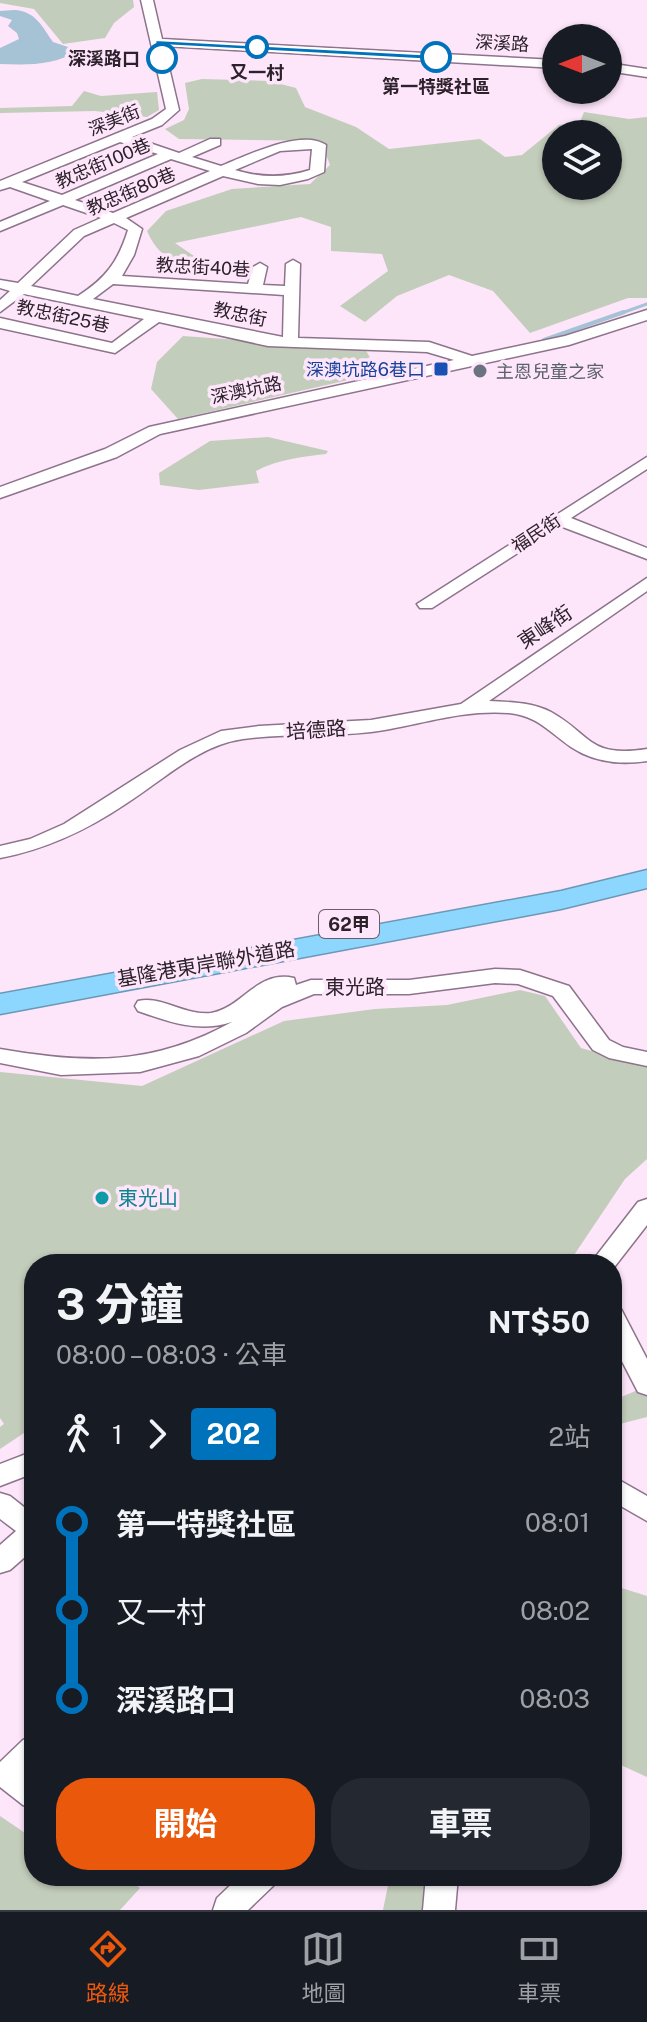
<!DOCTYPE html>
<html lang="zh-TW">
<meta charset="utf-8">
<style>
:root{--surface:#171b24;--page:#242831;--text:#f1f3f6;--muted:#9ea1a6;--line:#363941;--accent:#ea580c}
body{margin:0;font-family:"Public Sans","Noto Sans TC",sans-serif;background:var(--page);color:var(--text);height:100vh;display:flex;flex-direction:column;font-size:30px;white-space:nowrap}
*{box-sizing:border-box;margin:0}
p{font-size:26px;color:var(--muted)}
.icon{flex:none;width:44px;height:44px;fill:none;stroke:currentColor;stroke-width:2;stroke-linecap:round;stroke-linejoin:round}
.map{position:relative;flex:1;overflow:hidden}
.sheet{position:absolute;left:24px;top:1254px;width:598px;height:632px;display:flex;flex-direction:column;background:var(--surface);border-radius:32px;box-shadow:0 2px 6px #0004}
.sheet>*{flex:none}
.badge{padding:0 16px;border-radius:6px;font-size:28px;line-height:52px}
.needle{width:52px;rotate:270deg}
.fabs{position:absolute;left:542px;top:24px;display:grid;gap:16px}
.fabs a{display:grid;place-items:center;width:80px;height:80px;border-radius:50%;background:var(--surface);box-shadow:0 2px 6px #0004;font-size:40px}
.map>.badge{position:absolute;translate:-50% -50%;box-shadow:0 0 0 4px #fff}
.legs{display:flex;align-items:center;gap:12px;height:88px;padding:0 32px;font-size:26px}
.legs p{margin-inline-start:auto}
.head{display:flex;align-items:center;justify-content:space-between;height:136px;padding:0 32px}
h1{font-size:44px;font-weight:700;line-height:60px}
.button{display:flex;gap:16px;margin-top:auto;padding:16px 32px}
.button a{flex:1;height:92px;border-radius:32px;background:var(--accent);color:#fff;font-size:32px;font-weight:700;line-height:92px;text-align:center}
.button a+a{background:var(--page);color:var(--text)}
ul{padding:0 32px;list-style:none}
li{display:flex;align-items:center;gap:28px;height:88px;font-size:30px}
li i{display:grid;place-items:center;width:12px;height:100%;margin:0 10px;background:currentColor}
li i::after{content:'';width:20px;height:20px;margin:-10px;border:6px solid;border-radius:50%;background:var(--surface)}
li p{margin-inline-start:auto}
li:first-child i{background:linear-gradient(#0000 50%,currentColor 0)}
li:last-child i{background:linear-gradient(currentColor 50%,#0000 0)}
.dock{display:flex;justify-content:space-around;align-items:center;height:112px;border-top:2px solid var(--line);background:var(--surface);font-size:22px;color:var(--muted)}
.dock a{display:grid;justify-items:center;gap:4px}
.dock .on{color:var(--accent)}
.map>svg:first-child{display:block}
</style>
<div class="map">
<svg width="647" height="1910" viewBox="0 0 647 1910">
<rect width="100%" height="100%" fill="#fde5fa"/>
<g fill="#c3cdbb" fill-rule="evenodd">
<path d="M0,0H133L134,7L114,23L105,38L63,44L34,9L0,3Z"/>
<path d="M202,79L269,81L296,88L305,107L356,127L389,149L480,139L505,157L522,155L559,125L580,122L584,112L629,119L647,117V298H628L530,333L493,291L449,275L397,296L365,322L340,306L388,271L382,254L331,251V227L301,217L175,243L210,267C180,268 159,259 147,231L166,211L232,189L310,184L330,165L321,141L179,139L165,129L184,120L189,109L185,83ZM556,134H608V186H556Z"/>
<path d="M84,91L101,96L157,92L159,110L147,117L95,111L0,113V108L72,106Z"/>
<path d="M183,336L365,349L379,373L178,419L151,389L157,362Z"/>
<path d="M268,437L328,451L326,454C302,457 278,459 256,471L259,483L199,490L160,485L159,473L210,441Z"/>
<path d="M520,990L545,996L581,1048L647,1067V1159L625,1179L568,1264H34V1430L27,1431L0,1449V1427L4,1424L0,1418V1072L142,1086L284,1021L375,1009L447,1005Z"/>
<path d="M647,1386V1417L612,1426V1401Z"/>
<path d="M612,1585L647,1596V1777L612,1761Z"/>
<path d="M0,1816L34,1839V1876H125L140,1888L120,1910H0Z"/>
<path d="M390,1876H431L428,1910H383Z"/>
</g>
<path fill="#a6c2d5" d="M14,10C36,11 43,28 53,42L77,50C56,66 26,65 0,64V48L19,39L17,33L8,26L12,20L0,16V11Z"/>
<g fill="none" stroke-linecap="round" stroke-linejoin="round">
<path stroke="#a6c2d5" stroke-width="3" d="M619,314L647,304"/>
<path stroke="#a6c2d5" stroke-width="4" d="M544,340L624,312"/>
<g stroke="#8d738b" stroke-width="3">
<g id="minor">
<path d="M141,0H153L162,39L556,60V68L164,46L179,110L162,125L132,137L179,153L210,139H220V145L192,157L221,166C246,156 302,128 326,145L324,172L308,179L280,185L258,184L223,176L126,218L142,229L134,255L122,276L248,284L253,267L260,263L267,267L263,285L285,286L286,264L293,260L300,264L298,338L429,342L472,356L565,336L647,310V320L569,345L160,434L117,457L0,498V487L105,449L149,427L454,360L427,352L268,346L159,322L115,353L0,328V318L112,343L144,319L24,294L0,312V300L10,291L0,288V280L18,283L74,230L101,218L63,205L0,231V222L50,201L10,187L0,190V181L152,119L166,109ZM120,142L158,154L62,195L22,182ZM312,149L310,170C284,178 261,178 235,170L280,151ZM171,159L210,171L113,213L75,200ZM114,223L128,230C118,262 106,278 78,296L31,286L84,236ZM113,284L284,295L283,337L93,299Z"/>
<path d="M608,63L647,69V77L608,71Z"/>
<path d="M647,457V469L571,518L647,548V559L560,526L432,608H420L417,604Z"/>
<path d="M647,578V591L489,701C509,702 532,702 551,712C592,735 588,758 647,749V761C621,765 593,762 571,747C549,732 538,716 509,713C462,709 416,726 371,732C328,737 285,733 243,739C199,745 163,780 127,803C87,830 47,849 0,858V846L30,839L64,824L180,750L221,731L259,726L371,720L461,704Z"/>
<path d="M495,969L520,970L569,986L609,1040L623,1047L647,1052V1066L609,1058L593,1050L553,996L518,984L495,983L409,994H314L282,1007L246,1033L199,1056L140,1072L61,1075L0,1063V1049C87,1064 152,1066 232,1022C199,1033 169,1022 138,1011L135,1006L138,1001C161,995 185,1016 211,1013C242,1008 258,969 294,978L296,985L311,980H409Z"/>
<path d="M647,1199V1225L612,1270V1264H590L638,1202Z"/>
<path d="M612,1307L621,1309L647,1359V1395L638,1392L612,1342Z"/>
<path d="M34,1451V1473L0,1486V1464Z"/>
<path d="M612,1476L647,1496V1521L612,1501Z"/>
<path d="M0,1493L10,1496L34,1515V1549L10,1570L0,1573V1545L16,1531L0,1519Z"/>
<path d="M34,1736V1769L29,1774L34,1777V1809L23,1805L0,1787V1762L23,1740Z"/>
<path d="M240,1876H278L273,1886L248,1910H213L217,1898Z"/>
<path d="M426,1876H458L455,1910H423Z"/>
</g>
</g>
<g stroke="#6b98b5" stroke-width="3">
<path id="highway" d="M647,870V888L561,909L0,1014V994L561,891Z"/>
</g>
<use href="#minor" fill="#fff" fill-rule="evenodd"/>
<use href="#highway" fill="#8dd7ff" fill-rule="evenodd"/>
</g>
<path fill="#0072bc" stroke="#fff" stroke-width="2" d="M155,40L436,55L441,57L436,60L163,45L167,58L162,61L158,58Z"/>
<g fill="#fff" stroke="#0072bc" stroke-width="4">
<circle cx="257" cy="47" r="10"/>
<circle cx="436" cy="57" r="14"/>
<circle cx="162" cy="58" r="14"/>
</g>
<rect fill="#1a4fb4" stroke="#fde5fa" stroke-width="3" x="433" y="361" width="16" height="16" rx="4"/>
<circle fill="#6b7280" stroke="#fde5fa" stroke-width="3" cx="480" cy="371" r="8"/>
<circle fill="#0f9aa8" stroke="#fde5fa" stroke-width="3" cx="102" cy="1198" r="8"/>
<g text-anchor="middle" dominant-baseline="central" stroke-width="7" stroke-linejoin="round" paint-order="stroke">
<g font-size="18" fill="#2d222c" stroke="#fde5fa">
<text transform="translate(502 43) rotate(3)">深溪路</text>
<text transform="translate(114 120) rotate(-22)">深美街</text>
<text transform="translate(103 163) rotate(-23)">教忠街100巷</text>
<text transform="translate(131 191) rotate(-23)">教忠街80巷</text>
<text transform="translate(203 267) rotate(3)">教忠街40巷</text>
<text transform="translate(240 314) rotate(12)">教忠街</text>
<text transform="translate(63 316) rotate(12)">教忠街25巷</text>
<text transform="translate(246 390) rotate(-12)">深澳坑路</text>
<text transform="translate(536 533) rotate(-33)">福民街</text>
</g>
<g font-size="18" font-weight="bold" fill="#2d222c" stroke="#fde5fa">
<text x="140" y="58" text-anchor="end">深溪路口</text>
<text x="257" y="72">又一村</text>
<text x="436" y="86">第一特獎社區</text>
</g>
<g font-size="18" fill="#164399" stroke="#fde5fa" text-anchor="end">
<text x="425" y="369">深澳坑路6巷口</text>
</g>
<g font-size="18" fill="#5b616d" stroke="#fde5fa" text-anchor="start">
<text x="496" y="371">主恩兒童之家</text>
</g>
<rect fill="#fde5fa" stroke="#6b5c6a" stroke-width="2" x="319" y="910" width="60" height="28" rx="6"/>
<g font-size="18" font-weight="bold" fill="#2d222c">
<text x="349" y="924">62甲</text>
</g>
<g font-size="20" fill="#2d222c" stroke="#fde5fa">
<text transform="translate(545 627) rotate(-34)">東峰街</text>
<text transform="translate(316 730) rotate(-4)">培德路</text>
<text transform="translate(206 964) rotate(-10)">基隆港東岸聯外道路</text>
<text x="355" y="987">東光路</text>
</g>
<g font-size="20" fill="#0d838f" stroke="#fde5fa" text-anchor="start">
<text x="118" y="1198">東光山</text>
</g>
</g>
</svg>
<div class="fabs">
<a><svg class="needle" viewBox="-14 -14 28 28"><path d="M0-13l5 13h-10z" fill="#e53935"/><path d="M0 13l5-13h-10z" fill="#9ea1a6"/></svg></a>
<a><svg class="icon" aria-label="layers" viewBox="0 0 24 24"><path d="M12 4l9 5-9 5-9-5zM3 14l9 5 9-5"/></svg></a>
</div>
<section class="sheet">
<div class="head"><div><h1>3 分鐘</h1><p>08:00 – 08:03 · 公車</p></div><b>NT$50</b></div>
<div class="legs"><svg class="icon" aria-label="walk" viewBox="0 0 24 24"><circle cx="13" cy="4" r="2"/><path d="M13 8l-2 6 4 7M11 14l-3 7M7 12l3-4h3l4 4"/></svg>1<svg class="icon" aria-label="forward" viewBox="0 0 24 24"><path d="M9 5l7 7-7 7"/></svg><b class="badge" style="background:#0072bc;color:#fff">202</b><p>2站</p></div>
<ul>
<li><i style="color:#0072bc"></i><b>第一特獎社區</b><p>08:01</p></li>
<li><i style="color:#0072bc"></i><span>又一村</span><p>08:02</p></li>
<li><i style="color:#0072bc"></i><b>深溪路口</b><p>08:03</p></li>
</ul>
<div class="button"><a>開始</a><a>車票</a></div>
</section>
</div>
<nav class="dock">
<a class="on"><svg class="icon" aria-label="directions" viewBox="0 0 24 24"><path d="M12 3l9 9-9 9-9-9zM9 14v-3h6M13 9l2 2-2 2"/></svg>路線</a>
<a><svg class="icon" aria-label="map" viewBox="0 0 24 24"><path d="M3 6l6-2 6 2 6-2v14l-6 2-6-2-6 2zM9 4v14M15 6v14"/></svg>地圖</a>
<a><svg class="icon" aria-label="tickets" viewBox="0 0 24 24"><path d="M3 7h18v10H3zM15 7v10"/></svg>車票</a>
</nav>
